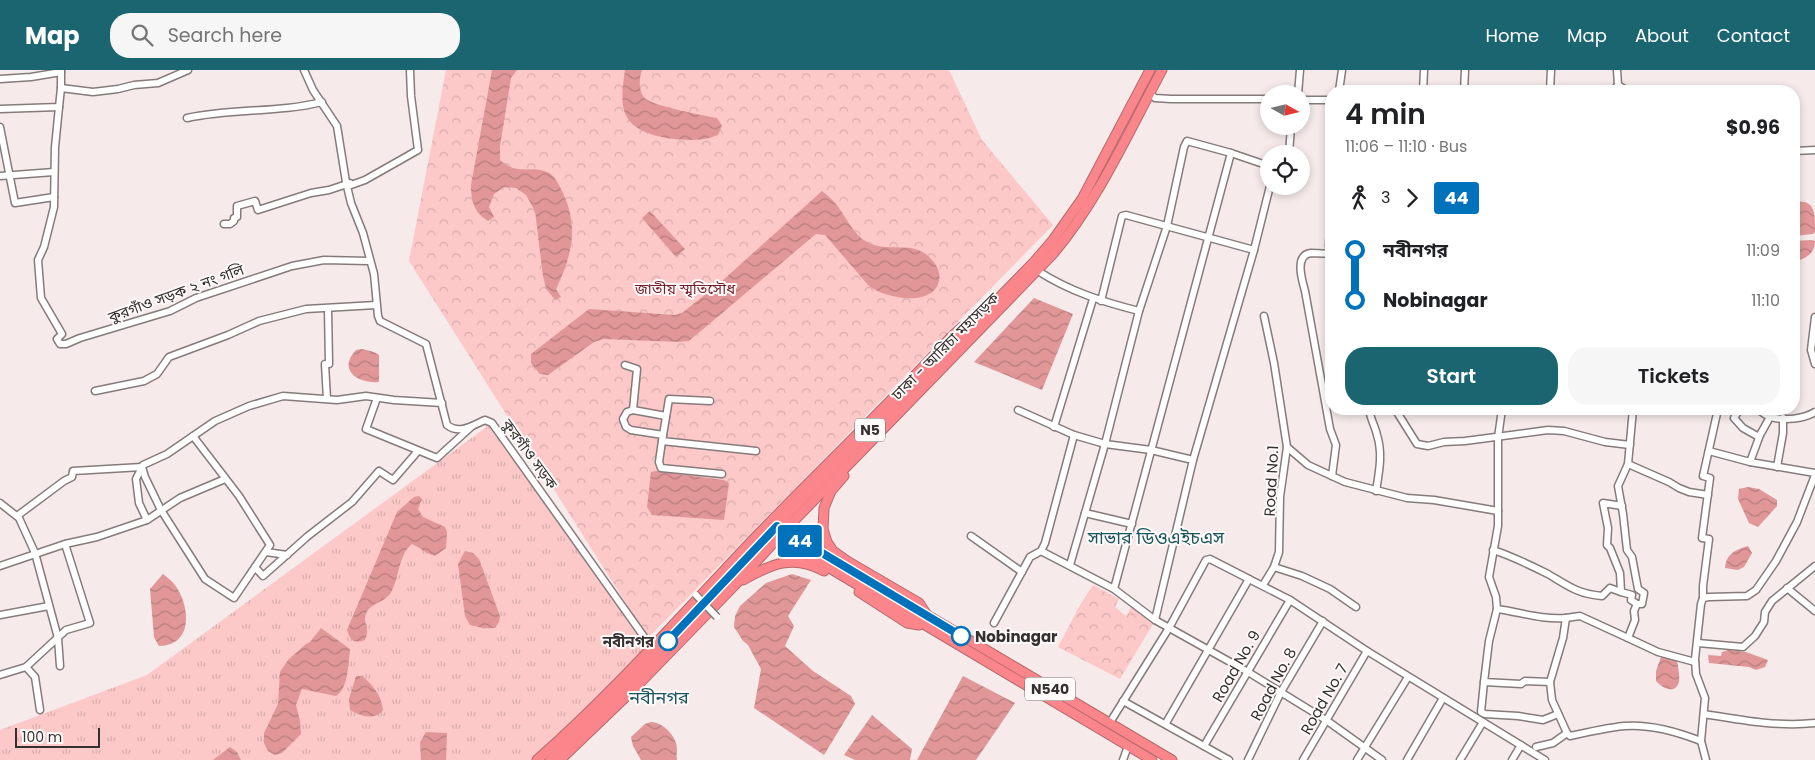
<!DOCTYPE html>
<meta charset="utf-8">
<style>
:root{--surface:#fff;--page:#f6f6f6;--text:#202124;--muted:#757577;--accent:#1b6571}
body{margin:0;font-family:Poppins,"Noto Sans Bengali",sans-serif;background:var(--page);color:var(--text);height:100vh;display:flex;flex-direction:column;font-size:19px;white-space:nowrap}
*{box-sizing:border-box;margin:0}
p{font-size:16px;color:var(--muted)}
.icon{flex:none;width:28px;height:28px;fill:none;stroke:currentColor;stroke-width:2;stroke-linecap:round;stroke-linejoin:round}
.map{position:relative;flex:1;overflow:hidden}
.sheet{position:absolute;left:1325px;top:15px;width:475px;height:330px;display:flex;flex-direction:column;background:var(--surface);border-radius:20px;box-shadow:0 2px 8px #0003}
.sheet>*{flex:none}
.badge{padding:0 10px;border-radius:4px;font-size:18px;line-height:32px}
.needle{width:32px;rotate:98deg}
.fabs{position:absolute;left:1260px;top:15px;display:grid;gap:10px}
.fabs a{display:grid;place-items:center;width:50px;height:50px;border-radius:50%;background:var(--surface);box-shadow:0 2px 8px #0003;font-size:25px}
.scale{position:absolute;left:15px;bottom:12px;width:85px;box-sizing:border-box;padding-left:5px;border:2px solid #343030;border-top:0;font-size:14px;line-height:18px;white-space:nowrap;color:#343030;-webkit-text-stroke:4px #fefaf9;paint-order:stroke}
.map>.badge{position:absolute;translate:-50% -50%;box-shadow:0 0 0 2px #fff}
.legs{display:flex;align-items:center;gap:8px;height:55px;padding:0 20px;font-size:16px}
.legs p{margin-inline-start:auto}
.overview{display:flex;align-items:center;justify-content:space-between;height:85px;padding:0 20px}
h1{font-size:28px;font-weight:600;line-height:38px}
.cta{display:flex;gap:10px;margin-top:auto;padding:10px 20px}
.cta a{flex:1;height:58px;border-radius:20px;background:var(--accent);color:#fff;font-size:20px;font-weight:600;line-height:58px;text-align:center}
.cta a+a{background:var(--page);color:var(--text)}
ul{padding:0 20px;list-style:none}
li{display:flex;align-items:center;gap:18px;height:50px;font-size:19px}
li i{display:grid;place-items:center;width:8px;height:100%;margin:0 6px;background:currentColor}
li i::after{content:'';width:12px;height:12px;margin:-6px;border:4px solid;border-radius:50%;background:var(--surface)}
li p{margin-inline-start:auto}
li:first-child i{background:linear-gradient(#0000 50%,currentColor 0)}
li:last-child i{background:linear-gradient(currentColor 50%,#0000 0)}
header{display:flex;align-items:center;gap:30px;box-sizing:border-box;height:70px;padding:0 25px;background:var(--accent);color:#fff}
header strong{font-size:24px}
nav{display:flex;gap:28px;margin-inline-start:auto;font-size:18px}
.search{width:350px;height:45px;background:var(--page);display:flex;align-items:center;gap:12px;box-sizing:border-box;padding:0 18px;border-radius:20px;color:var(--muted);font-size:19px}
.map>svg:first-child{display:block}
</style>
<header>
<strong>Map</strong>
<div class="search"><svg class="icon" aria-label="search" viewBox="0 0 24 24"><circle cx="10" cy="10" r="6"/><path d="M15 15l6 6"/></svg>Search here</div>
<nav><a>Home</a><a>Map</a><a>About</a><a>Contact</a></nav>
</header>
<div class="map">
<svg width="1815" height="690" viewBox="0 0 1815 690">
<defs>
<pattern id="grass-tufts" width="24" height="20" patternUnits="userSpaceOnUse" patternTransform="scale(1.25)"><rect width="24" height="20" fill="#fcc8c8"/><path d="M3 7l-1-3M5 7V3M7 7l1-3M15 17l-1-3M17 17v-4M19 17l1-3" fill="none" stroke="#d9acac"/></pattern>
<pattern id="forest-crowns" width="20" height="18" patternUnits="userSpaceOnUse" patternTransform="scale(1.25)"><rect width="20" height="18" fill="#fcc8c8"/><path d="M2 6a3 3 0 1 1 6 0M12 15a3 3 0 1 1 6 0" fill="none" stroke="#d9acac"/></pattern>
<pattern id="water-waves" width="16" height="10" patternUnits="userSpaceOnUse" patternTransform="scale(1.25)"><rect width="16" height="10" fill="#e19798"/><path d="M0 5q4-4 8 0t8 0" fill="none" stroke="#b77c7c"/></pattern>
</defs>
<rect width="100%" height="100%" fill="#f6eaea"/>
<path fill="url(#grass-tufts)" d="M492,353L652,578L533,690H0V660L147,605Z"/>
<g fill="url(#forest-crowns)">
<path d="M446,0H949L982,70L1053,155L648,568L409,191Z"/>
<path d="M1093,515L1119,529L1115,537L1126,546L1133,534L1153,554L1120,609L1058,577L1080,535Z"/>
</g>
<g fill="url(#water-waves)">
<path d="M492,0H517L511,8L500,76V90C518,106 528,95 547,102C555,105 559,115 563,123C579,158 572,185 556,219L561,227L555,230L546,218L543,206L535,141L526,125L516,118L504,117L494,124L489,137L494,147L488,151C474,142 471,131 471,115Z"/>
<path d="M625,0H642C639,8 638,23 646,29C657,37 702,45 717,48L722,56L718,65C714,66 708,69 704,69C683,72 640,68 628,49C619,35 623,16 625,0Z"/>
<path d="M822,121C827,125 832,129 836,134C847,148 854,167 871,174C892,182 916,170 932,190C937,195 941,204 939,211C933,238 884,228 869,216L825,165L816,164L689,271L679,272L604,269L594,272L548,305L540,304L531,293V284L589,239L675,245L682,243L722,211Z"/>
<path d="M1794,132C1815,129 1815,142 1815,162L1813,164L1794,166Z"/>
<path d="M650,141L685,179L676,187L642,148Z"/>
<path d="M1810,170L1815,171C1815,184 1805,189 1794,192V171Z"/>
<path d="M1034,228L1073,244L1042,320L974,292Z"/>
<path d="M362,279L374,282L379,285V312C358,314 337,300 356,280Z"/>
<path d="M656,401L724,410L729,413L724,450L652,445L647,437L651,402Z"/>
<path d="M1748,417L1759,419L1777,430V436L1758,457L1749,453L1738,429L1739,419Z"/>
<path d="M419,426L422,429L418,439L423,447L445,457L447,462L446,478L435,486C426,484 421,478 412,474C397,486 400,509 390,524C383,533 370,533 366,544C362,552 371,557 365,570C354,574 350,570 347,560L397,442L414,427Z"/>
<path d="M1748,476L1752,483L1744,497L1738,500L1725,498C1726,484 1735,480 1748,476Z"/>
<path d="M465,481L473,483L479,489L500,546L499,552L495,558H483L470,555L465,546L458,494Z"/>
<path d="M163,504C167,507 172,511 175,515C190,536 194,575 159,576L154,567L150,519Z"/>
<path d="M792,504L811,510L788,546L794,556L785,576L813,601L851,626L855,634L824,685L754,638L761,599L748,575L743,571L734,557L735,546L740,536L766,513Z"/>
<path d="M321,558L350,579C348,593 349,618 336,626L302,619L296,635L300,651L301,664L282,683L275,685L268,681L264,673V663L278,634L280,602L288,590L306,574L310,572Z"/>
<path d="M1728,580L1746,582L1768,590L1765,597L1756,600L1749,597L1709,593L1708,585L1721,586L1722,582Z"/>
<path d="M1661,587L1672,588L1677,590C1678,597 1680,605 1679,612C1675,625 1662,618 1656,611V601Z"/>
<path d="M356,606H362C374,616 381,625 383,640C374,651 360,646 350,640L349,629Z"/>
<path d="M963,606L1015,633L976,690H917Z"/>
<path d="M872,645L912,679L910,690H855L844,685Z"/>
<path d="M651,652C661,652 673,663 676,673C678,678 676,684 677,690H641L633,676L631,667L645,654Z"/>
<path d="M426,662L447,663L446,690H421L420,672Z"/>
<path d="M230,677L237,682L241,690H213Z"/>
</g>
<g fill="none" stroke-linecap="round" stroke-linejoin="round">
<g stroke="#857b7b" stroke-width="9">
<g id="minor">
<path d="M304,0L313,20L337,56L346,112L351,133L363,163L374,204L378,246L380,251L426,274L447,355C460,365 473,355 485,350L492,353L652,578"/>
<path d="M1617,0L1618,15"/>
<path d="M0,9L31,7L61,2"/>
<path d="M61,18V0"/>
<path d="M1339,21L1342,0"/>
<path d="M1423,21L1424,0"/>
<path d="M1464,21L1465,0"/>
<path d="M1550,21L1551,0"/>
<path d="M1613,21L1618,15L1628,21"/>
<path d="M1149,23L1155,28L1171,29H1269"/>
<path d="M1298,24L1300,0"/>
<path d="M1301,30H1331"/>
<path d="M59,37L55,77L54,137L44,177L38,190L41,228L62,264L57,269L60,274H66L80,268L170,241L196,228L292,196L324,190L369,191"/>
<path d="M0,39L59,37L61,18L93,22L118,19L134,15L158,13L188,0"/>
<path d="M187,48C232,38 278,43 322,32"/>
<path d="M0,57L15,133L54,127"/>
<path d="M1794,81L1815,80"/>
<path d="M1289,84L1291,56"/>
<path d="M0,106L54,102"/>
<path d="M1331,141L1329,176L1331,179"/>
<path d="M224,154H230L234,151V148L237,147V136L255,131L258,140L311,123L329,120L350,113L351,115L365,110L418,80L411,26L410,0"/>
<path d="M1331,183C1325,184 1318,183 1311,183C1294,185 1302,210 1305,221L1330,359L1336,375L1332,406"/>
<path d="M1038,201C1069,221 1103,232 1139,241"/>
<path d="M1101,231L1122,146L1126,145L1254,180"/>
<path d="M1815,247L1811,280L1815,294"/>
<path d="M625,295L637,299L633,340"/>
<path d="M95,321L144,311L157,304L169,287L228,265L259,251L306,239L376,235"/>
<path d="M377,328L366,359L437,388L471,357"/>
<path d="M327,329L325,294H329L328,239"/>
<path d="M710,331L669,329L662,371L756,381"/>
<path d="M1369,339C1370,348 1375,356 1377,365C1383,384 1379,402 1376,421"/>
<path d="M1395,339L1417,374L1428,376L1444,372L1465,371L1548,360L1564,361L1605,372L1630,375"/>
<path d="M1502,339L1498,368V456L1489,507L1496,527L1497,539L1489,571L1484,612L1521,614L1525,611L1550,612L1552,630L1567,663L1570,666C1588,662 1606,658 1624,656C1651,654 1677,662 1701,671"/>
<path d="M1633,339L1628,394L1669,412L1679,418L1689,422L1708,425"/>
<path d="M1740,339L1734,348L1743,358L1759,367"/>
<path d="M1757,339C1761,341 1766,346 1771,347C1785,351 1803,349 1815,342"/>
<path d="M1018,340L1074,365L1105,374L1151,380L1193,390"/>
<path d="M1054,357L1093,229"/>
<path d="M663,365L631,360L626,357L623,349L627,342L633,340L666,346"/>
<path d="M662,371L659,392L661,398L722,404"/>
<path d="M1287,377L1308,395L1345,412L1407,428L1434,430L1498,441"/>
<path d="M1709,381L1750,392L1815,403"/>
<path d="M1750,392L1760,365L1770,347"/>
<path d="M1628,394L1618,416L1623,444L1627,480L1632,487L1638,519L1644,523L1642,534H1637L1634,541L1635,550L1628,568L1658,582L1695,592"/>
<path d="M1777,397L1783,363V348"/>
<path d="M0,433L19,448L35,483L58,568L60,596"/>
<path d="M1622,436L1603,433L1608,458L1607,475L1610,478L1620,503L1621,522L1632,525L1631,530L1637,534"/>
<path d="M1085,443L1132,454"/>
<path d="M17,446L64,411L72,407L73,401L142,397L145,407L161,440L205,509L234,528L270,475L239,426L193,366"/>
<path d="M147,450L139,433L136,409L143,395L167,384L215,351L249,336L283,326L337,330L366,326L394,330L442,333"/>
<path d="M971,466L1022,502"/>
<path d="M1493,480C1512,486 1530,495 1548,504C1568,516 1578,524 1602,526L1610,518L1621,522"/>
<path d="M1041,481L1114,519L1155,550L1248,602L1326,650L1382,690"/>
<path d="M266,482L287,485"/>
<path d="M1070,495L1105,374L1139,241L1167,156L1184,77L1187,71L1231,83L1269,96"/>
<path d="M0,496L65,474"/>
<path d="M255,497L263,506L308,466L352,432L379,401L393,410L418,381"/>
<path d="M1274,497L1302,506L1330,519L1356,537"/>
<path d="M1263,515L1274,497L1279,482L1280,427L1287,377L1274,293L1264,246"/>
<path d="M1787,518L1815,541"/>
<path d="M1114,519L1231,83"/>
<path d="M1703,528V516L1709,469L1702,468L1710,408L1703,406L1718,339"/>
<path d="M1497,539C1520,542 1542,550 1566,548L1563,568L1550,612"/>
<path d="M0,545L49,536"/>
<path d="M1566,548L1580,546L1628,568"/>
<path d="M1155,550L1193,390L1254,180L1270,116"/>
<path d="M994,553L1030,487L1041,481L1045,473L1074,365"/>
<path d="M1698,573L1743,577L1755,566L1764,552L1765,542L1772,531L1815,496"/>
<path d="M26,597L66,560L90,553L65,474L97,467L147,450L180,428L225,409"/>
<path d="M0,605L26,597L35,607L40,640"/>
<path d="M1484,612L1481,642L1485,644L1518,646L1543,650L1558,644"/>
<path d="M1123,631L1229,690"/>
<path d="M1704,644C1741,650 1778,657 1815,653"/>
<path d="M1166,653L1249,509"/>
<path d="M1109,654L1169,558L1206,490L1210,489L1290,530L1367,581L1545,690"/>
<path d="M1204,676L1290,530"/>
<path d="M1536,677L1553,673L1567,663"/>
<path d="M1123,690L1128,676"/>
<path d="M1248,690L1281,622L1323,551"/>
<path d="M1303,690L1367,581"/>
<path d="M1357,690L1408,607"/>
<path d="M1407,690L1443,628"/>
<path d="M1460,690L1483,652"/>
<path d="M1512,690L1521,675"/>
<path d="M1706,690L1701,671L1705,628L1696,604L1695,589L1701,534L1703,528L1709,527L1747,526L1756,520L1776,491L1797,452L1815,405"/>
</g>
</g>
<g stroke="#b5686b" stroke-width="11">
<g id="highway">
<path d="M844,406L831,421L824,438L823,459L827,472L833,481L847,491L919,533L927,545"/>
<path d="M780,458L1172,690"/>
<path d="M774,465L1152,690"/>
<path d="M743,510C771,494 793,484 824,501"/>
<path d="M859,522L907,553L919,555"/>
<path d="M537,690C612,624 678,549 747,476C814,406 885,339 951,267L962,257L971,253"/>
<path d="M550,690L600,643L791,441L1034,192L1053,170L1082,129L1150,0"/>
<path d="M560,690L634,619L734,516L784,461L1052,185C1098,131 1128,63 1162,0"/>
</g>
</g>
<use href="#minor" stroke="#fff" stroke-width="6"/>
<use href="#highway" stroke="#fa868b" stroke-width="9"/>
<g stroke="#857b7b" stroke-width="9" stroke-linecap="butt">
<path id="minor-bridge" d="M696,525L717,547"/>
</g>
<use href="#minor-bridge" stroke="#fff" stroke-width="6"/>
</g>
<g fill="none" stroke-linecap="round" stroke-linejoin="round">
<g stroke="#fff" stroke-width="11">
<path id="line-1" d="M668,571L777,456L961,566"/>
</g>
<use href="#line-1" stroke="#0072bc" stroke-width="8"/>
</g>
<g fill="#fff" stroke="#0072bc" stroke-width="2.5">
<circle cx="961" cy="566" r="9"/>
<circle cx="668" cy="571" r="9"/>
</g>
<g text-anchor="middle" dominant-baseline="central" stroke-width="4" stroke-linejoin="round" paint-order="stroke">
<g fill="#fefaf9" stroke="#716d6c" stroke-width="1">
<rect x="855" y="348.5" width="30" height="23" rx="4"/>
<rect x="1025" y="607.5" width="50" height="23" rx="4"/>
</g>
<g font-size="14" font-weight="bold" fill="#343030">
<text x="870" y="360">N5</text>
<text x="1050" y="619">N540</text>
</g>
<g font-size="15" fill="#741e28" stroke="#fefaf9">
<text x="685" y="218">জাতীয় স্মৃতিসৌধ</text>
</g>
<g font-size="15" fill="#343030" stroke="#fefaf9">
<text transform="translate(176 223) rotate(-20)">কুরগাঁও সড়ক ২ নং গলি</text>
<text transform="translate(945 276) rotate(-45)">ঢাকা - আরিচা মহাসড়ক</text>
<text transform="translate(530 384) rotate(54)">কুরগাঁও সড়ক</text>
<text transform="translate(1271 411) rotate(-87)">Road No.1</text>
<text transform="translate(1236 596) rotate(-60)">Road No. 9</text>
<text transform="translate(1273 614) rotate(-62)">Road No. 8</text>
<text transform="translate(1324 629) rotate(-60)">Road No. 7</text>
</g>
<g font-size="15" font-weight="bold" fill="#343030" stroke="#fefaf9" text-anchor="start">
<text x="975" y="566">Nobinagar</text>
<text x="654" y="571" text-anchor="end">নবীনগর</text>
</g>
<g font-size="18" fill="#1a545d" stroke="#fefaf9">
<text x="1156" y="467">সাভার ডিওএইচএস</text>
<text x="659" y="627">নবীনগর</text>
</g>
</g>
</svg>
<div class="fabs">
<a><svg class="needle" viewBox="-14 -14 28 28"><path d="M0-13l5 13h-10z" fill="#e53935"/><path d="M0 13l5-13h-10z" fill="#757577"/></svg></a>
<a><svg class="icon" aria-label="locate" viewBox="0 0 24 24"><circle cx="12" cy="12" r="6"/><path d="M12 2v4M12 18v4M2 12h4M18 12h4"/></svg></a>
</div>
<div class="scale">100 m</div>
<b class="badge" style="left:800px;top:471px;background:#0072bc;color:#fff">44</b>
<section class="sheet">
<div class="overview"><div><h1>4 min</h1><p>11:06 – 11:10 · Bus</p></div><b>$0.96</b></div>
<div class="legs"><svg class="icon" aria-label="walk" viewBox="0 0 24 24"><circle cx="13" cy="4" r="2"/><path d="M13 8l-2 6 4 7M11 14l-3 7M7 12l3-4h3l4 4"/></svg>3<svg class="icon" aria-label="forward" viewBox="0 0 24 24"><path d="M9 5l7 7-7 7"/></svg><b class="badge" style="background:#0072bc;color:#fff">44</b></div>
<ul>
<li><i style="color:#0072bc"></i><b>নবীনগর</b><p>11:09</p></li>
<li><i style="color:#0072bc"></i><b>Nobinagar</b><p>11:10</p></li>
</ul>
<div class="cta"><a>Start</a><a>Tickets</a></div>
</section>
</div>
